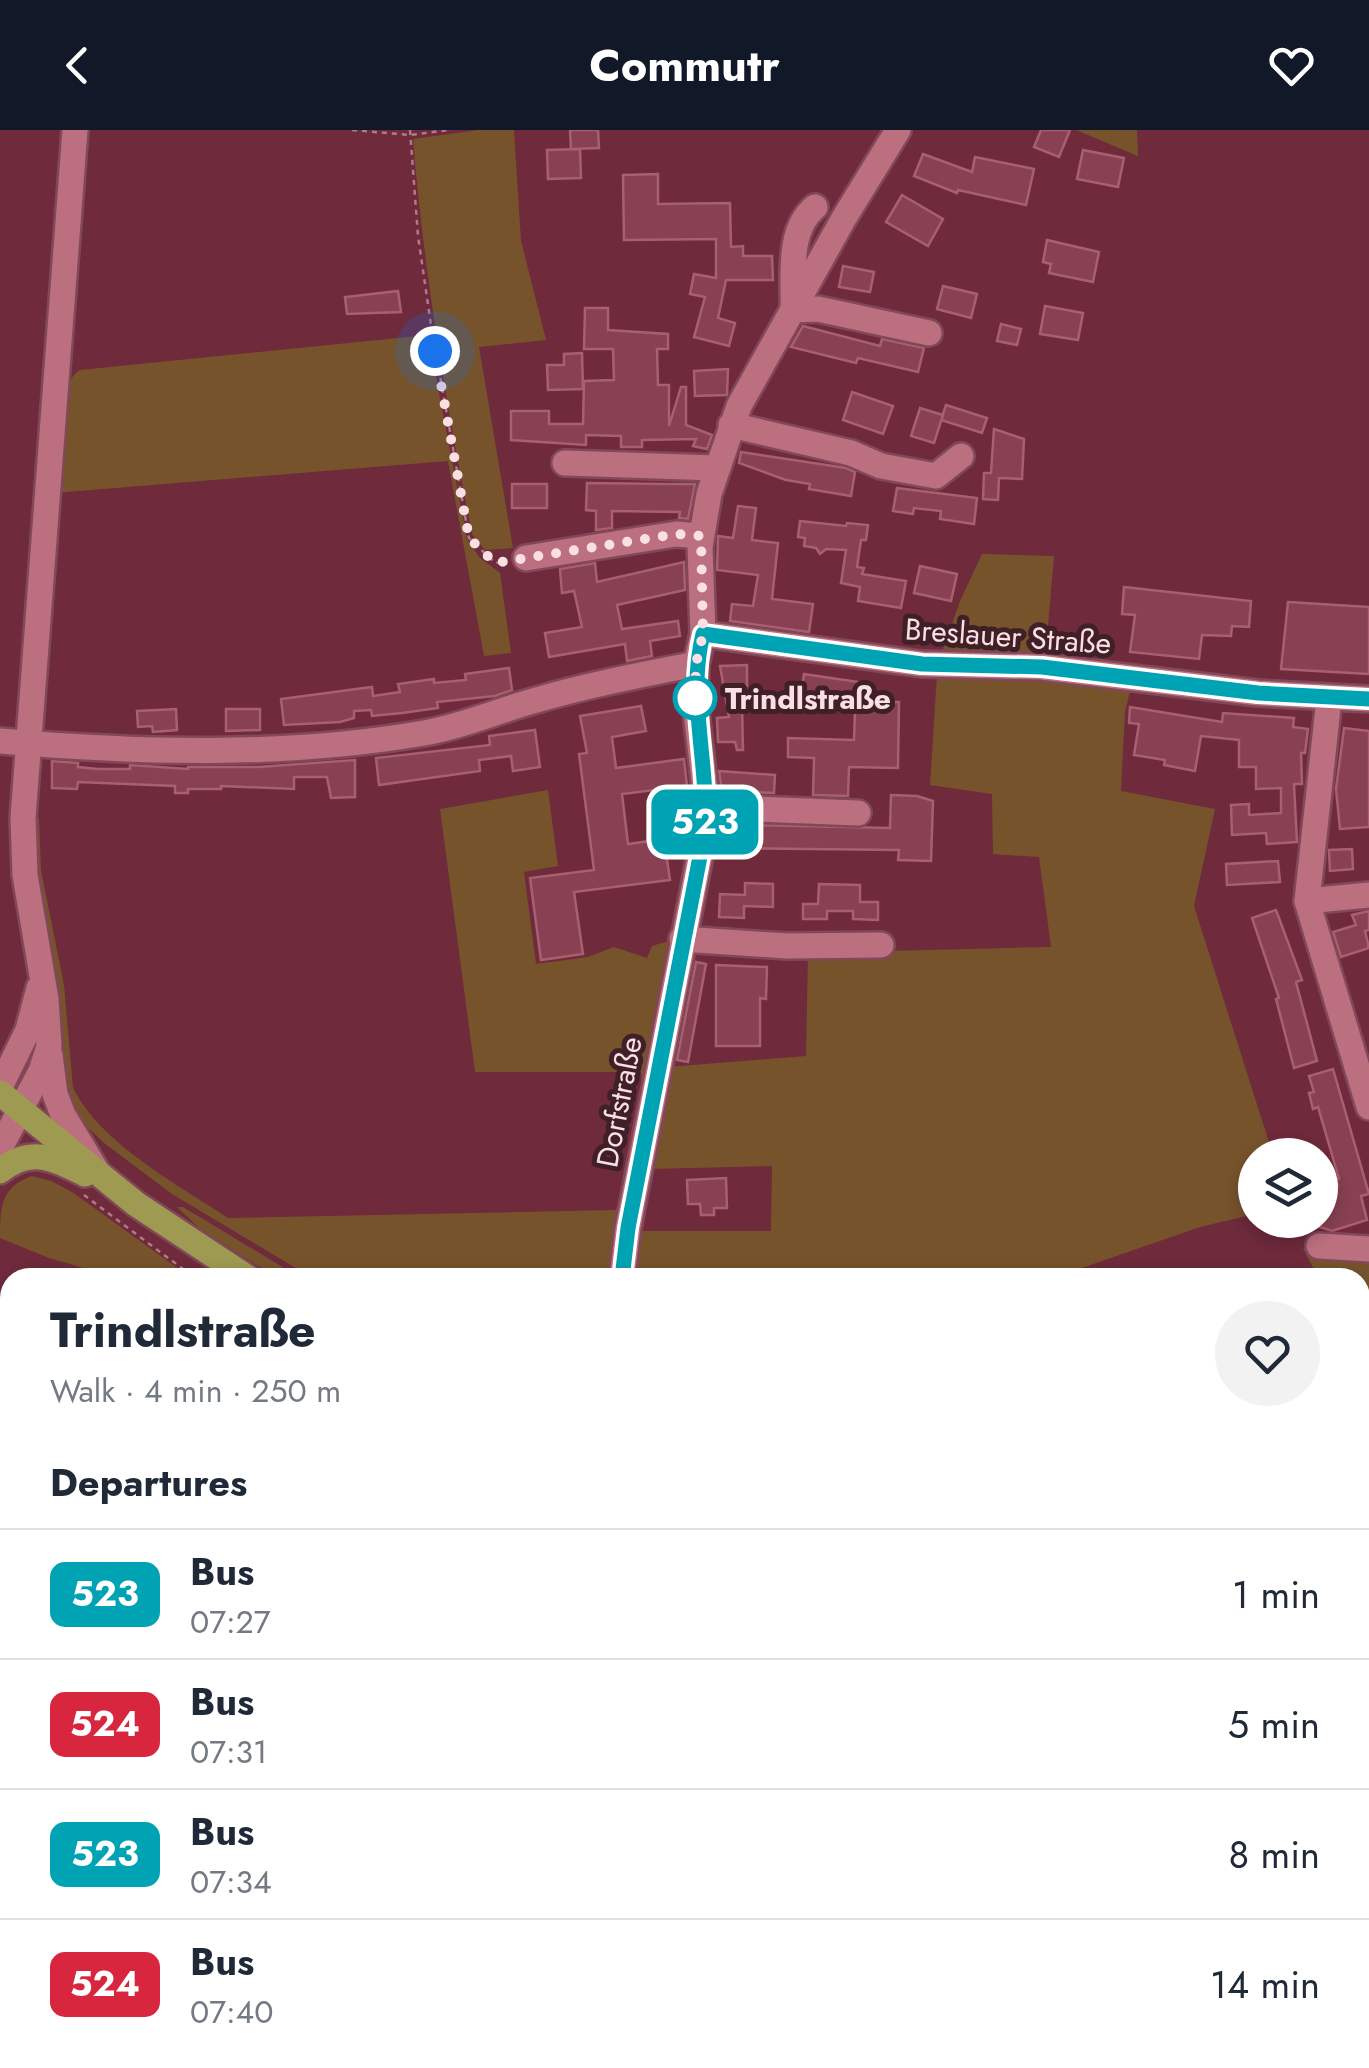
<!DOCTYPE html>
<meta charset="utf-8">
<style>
:root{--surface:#fff;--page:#f2f2f3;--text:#1f2937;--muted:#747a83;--line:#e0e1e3;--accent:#111827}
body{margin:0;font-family:Jost,sans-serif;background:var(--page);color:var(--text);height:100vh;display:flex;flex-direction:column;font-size:38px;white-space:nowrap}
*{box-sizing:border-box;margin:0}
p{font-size:32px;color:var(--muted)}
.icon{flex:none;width:55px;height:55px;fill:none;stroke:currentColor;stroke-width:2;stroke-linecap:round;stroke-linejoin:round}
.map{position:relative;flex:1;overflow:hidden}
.sheet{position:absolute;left:0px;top:1138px;width:1370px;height:802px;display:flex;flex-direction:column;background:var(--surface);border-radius:30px 30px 0 0;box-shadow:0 5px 15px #0003}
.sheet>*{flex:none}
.badge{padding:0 20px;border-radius:15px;font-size:35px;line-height:65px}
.tools{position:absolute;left:1238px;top:1008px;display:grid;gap:20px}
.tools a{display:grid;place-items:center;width:100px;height:100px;border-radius:50%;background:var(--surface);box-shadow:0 5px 15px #0003;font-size:50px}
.you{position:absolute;width:50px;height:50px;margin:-25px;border:8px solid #fff;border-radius:50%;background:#1a73e8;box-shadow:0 0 0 15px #1a73e833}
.map>.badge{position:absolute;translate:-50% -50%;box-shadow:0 0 0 5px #fff}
h2{padding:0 50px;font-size:38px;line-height:90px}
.round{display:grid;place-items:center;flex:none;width:105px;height:105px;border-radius:52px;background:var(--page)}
.summary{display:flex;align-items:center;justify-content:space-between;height:170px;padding:0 50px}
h1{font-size:48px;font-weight:700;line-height:75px}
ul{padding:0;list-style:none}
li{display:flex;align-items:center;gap:30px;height:130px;padding:0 50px;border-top:2px solid var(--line)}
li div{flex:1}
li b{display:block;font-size:38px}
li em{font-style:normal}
li .badge{min-width:110px;font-weight:700;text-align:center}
header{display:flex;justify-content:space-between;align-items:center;height:130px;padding:0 50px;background:var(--accent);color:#fff;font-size:45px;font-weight:700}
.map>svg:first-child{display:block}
</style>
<header><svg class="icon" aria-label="back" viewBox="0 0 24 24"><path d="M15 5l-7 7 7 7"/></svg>Commutr<svg class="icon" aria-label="heart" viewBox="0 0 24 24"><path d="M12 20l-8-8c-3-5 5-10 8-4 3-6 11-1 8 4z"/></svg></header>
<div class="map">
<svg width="1369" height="1938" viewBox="0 0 1369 1938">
<rect width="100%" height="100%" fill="#6f2a3c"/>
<g fill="#77532c">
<path d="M478,0H514L521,111L546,210L479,217L513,418L485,420L472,404C446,273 424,143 413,9Z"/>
<path d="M1076,0H1137L1138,26Z"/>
<path d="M428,205L467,409L479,427L500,443L511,523L484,526L448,331L54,363C57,333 53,256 80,240Z"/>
<path d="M982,424L1054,426L1045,529L940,528L960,471Z"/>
<path d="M937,544L1025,545L1131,557L1125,582L1121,661L1215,679L1194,776L1273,1025H1255V1084L1200,1097L1056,1147L634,1148L640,1101H771L772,1036L648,1039L668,937L806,926L808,823L1051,817L1039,727L993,724L992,664L930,655Z"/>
<path d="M548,660L558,736L524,742L536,834L588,827L614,817L647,828L652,816L676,809L610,1147H311L172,1064L104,1013L81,991L64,954L57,849L34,736V688H39L41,740L64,855L73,958C101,1014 177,1054 228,1088L616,1080C629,1038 647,985 641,942H475L440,679Z"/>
<path d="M32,1046L51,1051L72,1062L190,1147H115L49,1128L0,1108C0,1079 0,1057 32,1046Z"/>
<path d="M177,1077H183L299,1147H277L269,1143L199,1098Z"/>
<path d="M1303,1118L1369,1131V1249L1360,1231V1148L1318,1147Z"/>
<path d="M1360,1550L1369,1552V1707L1360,1713Z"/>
</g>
<g fill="#884152" stroke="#a95f6f" stroke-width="2.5">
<path d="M570,0H598L599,18L571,19Z"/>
<path d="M1041,0H1070L1059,27L1034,17Z"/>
<path d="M580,19L581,48L548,49L547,20Z"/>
<path d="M1083,20L1124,28L1118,57L1077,49Z"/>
<path d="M923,24L972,42L975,27L1034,39L1026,75L958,60L957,63L914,46Z"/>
<path d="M658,44V74L730,73L731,117L743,116V126H772L773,150H726L718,188L735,193L729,216L694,207L705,167L690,164L694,144L716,148V109L624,110L623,45Z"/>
<path d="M902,65L943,89L928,116L886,92Z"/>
<path d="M1047,110L1099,122L1093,152L1049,143L1051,134L1043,132Z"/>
<path d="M843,136L874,142L870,162L839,157Z"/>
<path d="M943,156L977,164L971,188L937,179Z"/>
<path d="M398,161L401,182L347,184L345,167Z"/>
<path d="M1045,176L1083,183L1078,210L1040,204Z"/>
<path d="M585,178H608V200L668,204V219H657L658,255H669V296L681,257H686V295L712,305L707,319L693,316L696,309L642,310V317H621V306L586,305V315L511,310V281H549V294H583L584,251L614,250L613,219H584Z"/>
<path d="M1001,194L1021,199L1017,215L997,211Z"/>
<path d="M803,196L880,216L882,209L924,218L918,242L858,228L856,233L791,217Z"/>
<path d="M582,223L583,259L548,260L547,235H564V224Z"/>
<path d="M728,239L727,265L695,266L694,241Z"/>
<path d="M852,262L893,276L883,304L843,290Z"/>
<path d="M946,275L987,288L982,303L941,290Z"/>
<path d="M920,278L943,285L934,313L911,306Z"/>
<path d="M994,299L1024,309L1022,349L999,348L998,370L983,369L984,343H991Z"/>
<path d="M741,322L846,338L855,342L851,366L809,359L810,354L786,350L739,333Z"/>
<path d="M587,353L665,354H695L688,389L679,388L680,382L612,381V398L596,400V381L586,380Z"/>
<rect x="512" y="354" width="35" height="24"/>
<path d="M897,358L977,368L974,394L940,389L941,381L914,378L913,384L893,381Z"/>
<path d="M738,376L756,378L752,410L778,413L772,469L813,474L809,502L730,491L732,474L753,476L758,445L717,440L718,406L733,408Z"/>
<path d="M800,391L846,396L847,393L868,395L866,410H861L857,437L864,438L862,444L906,451L901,478L858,471L860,457L841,453L846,420L826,419L820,424L816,418L804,416L805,408L798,407Z"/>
<path d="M684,432L685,460L617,475L622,499L678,491L680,506L650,511L652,526L627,531L625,514L549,527L545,503L582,497L574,461L562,463L560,439L595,433L597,452Z"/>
<path d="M920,436L957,444L951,471L914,463Z"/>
<path d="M1124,457L1251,471L1249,497L1232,496L1231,506L1202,505L1199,529L1130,522L1135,485L1122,484Z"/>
<path d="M1288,472L1369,477V544L1281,539Z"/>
<path d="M747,535V556H744L748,573L742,574L743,620H737L735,612H718L717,588L729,587L720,536Z"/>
<path d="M509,538L512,560L495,566L437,572L438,578L402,583L372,586L371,580L354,581V588L340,592L284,595L281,569L372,557L373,566L400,562L398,554L434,549V553L466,550L465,544Z"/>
<path d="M804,544L865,553L862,572H899L898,638L849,637L848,666L813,665L814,628L788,627V608L854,610L855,580L800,572Z"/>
<path d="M641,576L646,601L612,607L616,638L684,629L687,656L622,664L628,714L664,709L670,750L574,762L583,824L541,830L530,748L594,740L579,624L587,623L580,586Z"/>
<path d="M1130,577L1222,592L1223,583L1294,588L1293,597L1308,599L1305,623H1301L1302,654H1294L1297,712L1267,714L1266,703L1232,705L1231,675L1249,674V685L1281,683V658L1256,659V637H1239V610L1201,606L1195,641L1164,635L1165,630L1134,625L1139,594L1129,593Z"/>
<path d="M176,579L177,600L153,602L152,596L138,597L137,581Z"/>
<path d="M226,579H260V600L226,601Z"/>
<path d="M1344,598L1369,601V697L1340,699L1336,659Z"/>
<path d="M535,600L540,637L513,641L511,626L479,630L480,641L379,655L376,628L490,615L489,606Z"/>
<path d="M355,630V667L331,668L327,647H294V659L221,656V659H188V663H175V656L78,652L77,659L52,658V631L78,633V637L98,639H130V635L188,639V637H259Z"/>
<path d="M719,641L775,645L774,663L722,661Z"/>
<path d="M891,665L917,666L933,671L931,731L898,730L899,720L728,718V703L746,701V695L890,698Z"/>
<path d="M1352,719L1353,739L1330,741L1329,720Z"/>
<path d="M1278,731L1280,752L1227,755L1226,734Z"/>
<path d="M745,753L773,754V777L744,776V788L719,787L720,764L745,765Z"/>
<path d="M819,754L860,755V772H878V790L853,789V781H827V789H803V774H818Z"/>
<path d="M1276,780L1302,850L1296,852L1317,931L1294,938L1276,869L1279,868L1252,788Z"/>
<path d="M1369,781V800L1365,801L1369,818L1341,827L1333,802L1356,795L1352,785Z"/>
<path d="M696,832L706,834L688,932L677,930Z"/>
<path d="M716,835L767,837L766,869L760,868V916H716Z"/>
<path d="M1333,939L1369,1064L1361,1066L1367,1090L1332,1101L1320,1097V1061L1338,1056L1336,1050L1339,1049L1318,977L1313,979L1309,963L1314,962L1309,946Z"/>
<path d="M726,1048L727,1078H714V1085H701L700,1074H688L687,1050Z"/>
</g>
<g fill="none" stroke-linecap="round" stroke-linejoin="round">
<g stroke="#804859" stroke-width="30">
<g id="minor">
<path d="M815,77C787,100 794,146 793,180L818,179L929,203"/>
<path d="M731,295L851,323L881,336L936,346L961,326"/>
<path d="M565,333L716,338"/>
<path d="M526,428L676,404L701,406"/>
<path d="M703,504L922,534L1042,537L1258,563L1369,569"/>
<path d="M1329,569L1307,771L1369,977"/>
<path d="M0,611C139,623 286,627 424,603C461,597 497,581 533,571C587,555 641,545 696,534"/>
<path d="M707,677L858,683"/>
<path d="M1307,771L1369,765"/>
<path d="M682,809L787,816L881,815"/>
<path d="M50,925L55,964L63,985L98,1043"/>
<path d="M0,957L28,900L39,858"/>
<path d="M0,1018L41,941L49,916L46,869L25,745L23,688L75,0"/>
<path d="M1319,1116L1369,1119"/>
<path d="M622,1148L628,1098L704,705L707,677L695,573L696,534L703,504L700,417L709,364L739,276L844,88L898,0"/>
<path d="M0,1356L10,1369"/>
<path d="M0,1420L10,1423"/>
<path d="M0,1585L10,1590"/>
<path d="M0,1678L10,1680"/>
<path d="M0,1719L10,1720"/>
<path d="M1360,1733L1369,1726"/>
<path d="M0,1778L10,1779"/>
<path d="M1360,1798L1368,1828"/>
<path d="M0,1854H10"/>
<path d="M1360,1874L1369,1907"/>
<path d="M41,1930V1938"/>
<path d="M1044,1930L1048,1938"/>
<path d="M654,1938L747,1930"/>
</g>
</g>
<g stroke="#804859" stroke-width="30">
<g id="major">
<path d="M0,963L136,1074L248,1148"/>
<path d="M0,1041C30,1016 53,1028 85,1044"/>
<path d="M1360,1535L1369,1537"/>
</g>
</g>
<g stroke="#ae7c89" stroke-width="2.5" stroke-dasharray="5 5" stroke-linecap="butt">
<path d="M352,0L410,5L449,0"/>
<path d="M410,0L418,106L431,195L469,408L495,433L504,432"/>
<path d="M84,1065L195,1148"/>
<path d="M1360,1510L1369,1512"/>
</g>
<use href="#minor" stroke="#bb6f7f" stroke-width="25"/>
<use href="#major" stroke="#9e9a51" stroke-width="25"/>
</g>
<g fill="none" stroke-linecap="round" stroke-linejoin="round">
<g stroke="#fff" stroke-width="22">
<path id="line" d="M622,1148L628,1098L704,706C711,637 686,572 703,504L922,534L1042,537L1258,563L1369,569"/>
</g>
<use href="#line" stroke="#00a3b4" stroke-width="15"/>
<path stroke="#fadfe4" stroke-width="10" stroke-dasharray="0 18" d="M435,221L469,408L495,433L676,404L701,406L703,504L696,534L695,573V568"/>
</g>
<circle fill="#fff" stroke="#00a3b4" stroke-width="5" cx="695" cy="568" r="20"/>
<g text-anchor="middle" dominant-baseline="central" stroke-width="10" stroke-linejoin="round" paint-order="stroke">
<g font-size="30" fill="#fadfe4" stroke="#402027">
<text transform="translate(1008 506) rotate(4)">Breslauer Straße</text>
<text transform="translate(619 972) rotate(-79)">Dorfstraße</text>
</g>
<g font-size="30" font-weight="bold" fill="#fadfe4" stroke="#402027" text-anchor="start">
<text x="725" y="568">Trindlstraße</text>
</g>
</g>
</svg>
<div class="tools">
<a><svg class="icon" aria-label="layers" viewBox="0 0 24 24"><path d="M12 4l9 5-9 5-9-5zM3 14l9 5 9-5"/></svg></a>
</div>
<div class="you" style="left:435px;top:221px"></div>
<b class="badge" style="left:705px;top:692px;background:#00a3b4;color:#fff">523</b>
<section class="sheet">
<div class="summary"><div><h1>Trindlstraße</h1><p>Walk · 4 min · 250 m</p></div><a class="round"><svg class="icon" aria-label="heart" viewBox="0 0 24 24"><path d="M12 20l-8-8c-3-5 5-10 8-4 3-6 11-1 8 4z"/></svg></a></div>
<h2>Departures</h2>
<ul>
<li><span class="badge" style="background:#00a3b4;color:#fff">523</span><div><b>Bus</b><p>07:27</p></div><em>1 min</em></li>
<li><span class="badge" style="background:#d7263d;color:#fff">524</span><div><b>Bus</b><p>07:31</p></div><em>5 min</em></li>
<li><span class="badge" style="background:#00a3b4;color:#fff">523</span><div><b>Bus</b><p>07:34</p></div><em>8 min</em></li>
<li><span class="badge" style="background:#d7263d;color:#fff">524</span><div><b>Bus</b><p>07:40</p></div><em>14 min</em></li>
</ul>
</section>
</div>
